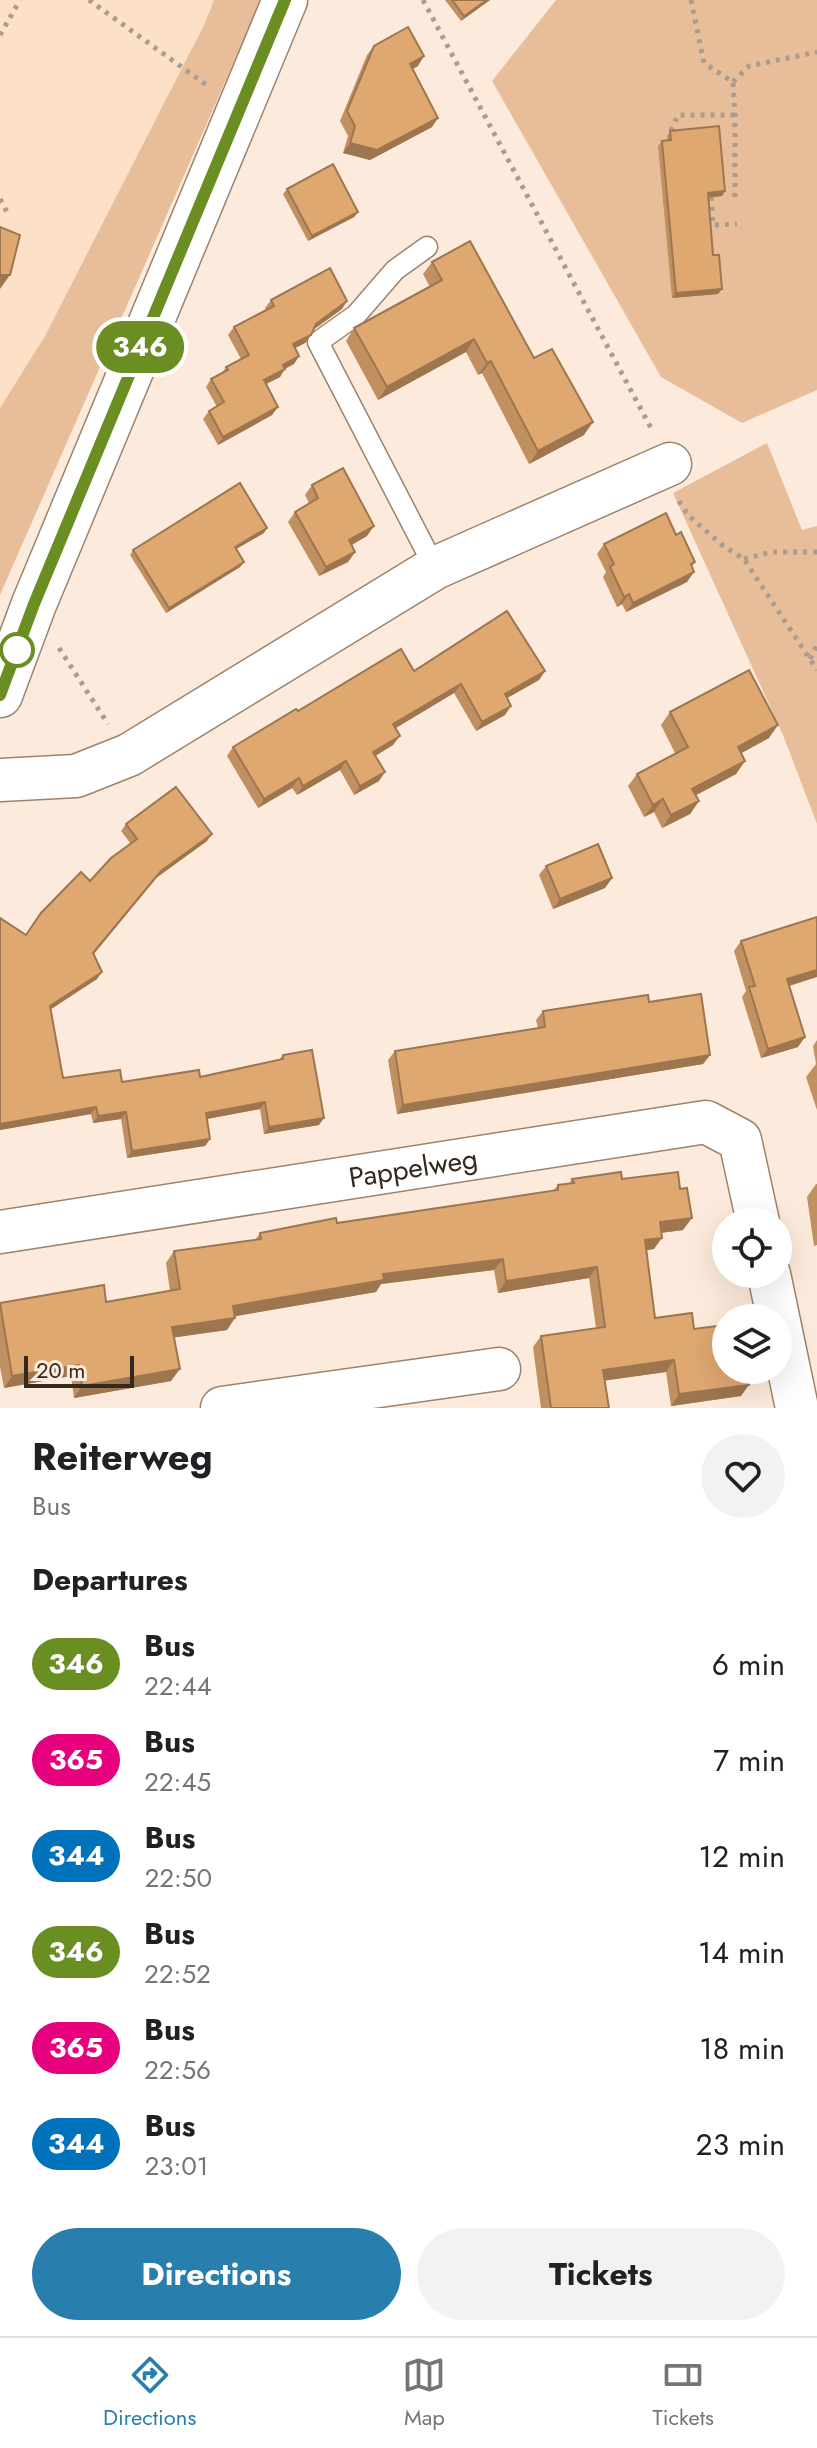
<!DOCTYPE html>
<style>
:root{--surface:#fff;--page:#f2f2f2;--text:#202124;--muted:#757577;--line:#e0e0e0;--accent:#287fae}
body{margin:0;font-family:Jost,sans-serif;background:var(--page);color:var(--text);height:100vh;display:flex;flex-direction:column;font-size:30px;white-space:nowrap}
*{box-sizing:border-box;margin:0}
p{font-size:26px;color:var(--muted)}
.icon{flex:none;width:44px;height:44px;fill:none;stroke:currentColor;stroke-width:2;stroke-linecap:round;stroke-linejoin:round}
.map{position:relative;height:1408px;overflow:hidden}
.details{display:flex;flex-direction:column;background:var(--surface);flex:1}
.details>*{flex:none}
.badge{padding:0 16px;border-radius:26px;font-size:28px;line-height:52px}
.tools{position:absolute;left:712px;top:1208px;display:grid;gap:16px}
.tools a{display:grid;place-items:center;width:80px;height:80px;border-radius:50%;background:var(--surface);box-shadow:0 8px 32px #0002;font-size:40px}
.scale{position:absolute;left:24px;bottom:20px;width:110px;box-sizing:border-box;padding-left:8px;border:4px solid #33291f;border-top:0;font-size:22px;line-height:28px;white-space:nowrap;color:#33291f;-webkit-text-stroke:6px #fcebdc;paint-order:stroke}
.map>.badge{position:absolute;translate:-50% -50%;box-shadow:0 0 0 4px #fff}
h2{padding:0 32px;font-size:30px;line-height:72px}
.round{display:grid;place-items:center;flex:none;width:84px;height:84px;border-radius:42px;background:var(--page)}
.head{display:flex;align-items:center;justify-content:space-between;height:136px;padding:0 32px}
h1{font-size:38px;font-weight:700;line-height:60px}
.cta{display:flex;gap:16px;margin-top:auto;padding:16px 32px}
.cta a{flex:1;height:92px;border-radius:48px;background:var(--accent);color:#fff;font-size:32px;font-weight:700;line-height:92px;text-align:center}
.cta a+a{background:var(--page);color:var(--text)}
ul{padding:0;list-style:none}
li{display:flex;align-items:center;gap:24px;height:96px;padding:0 32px}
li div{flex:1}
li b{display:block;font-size:30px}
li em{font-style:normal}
li .badge{min-width:88px;font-weight:700;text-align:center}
.dock{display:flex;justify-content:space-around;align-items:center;height:112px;border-top:2px solid var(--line);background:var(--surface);font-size:22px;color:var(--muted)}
.dock a{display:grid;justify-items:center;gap:4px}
.dock .current{color:var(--accent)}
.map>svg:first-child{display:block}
</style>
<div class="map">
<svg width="817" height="1408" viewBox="0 0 817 1408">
<rect width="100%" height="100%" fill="#fcebdc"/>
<path fill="#fce1c8" d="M0,0H214L205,23L45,336L0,408Z"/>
<g fill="#e7be99">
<path d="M214,0H261L0,595V408L45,336L205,23Z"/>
<path d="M556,0H817V390L742,423L661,377L492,81Z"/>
<path d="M767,443L802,530L817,526V824L783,735L673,493Z"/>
</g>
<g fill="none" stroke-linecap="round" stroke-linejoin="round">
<g stroke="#9c836c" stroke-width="23">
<path id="service" d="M427,247L395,270L356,315L318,342L435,568"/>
</g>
<g stroke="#9c836c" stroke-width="45">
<g id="minor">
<path d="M0,780L76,776L129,755L435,568L670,464"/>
<path id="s1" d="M0,1232L706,1122L740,1140L758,1222"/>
<path d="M769,1274L797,1408"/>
<path d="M222,1408L499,1369"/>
</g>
</g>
<g stroke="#9c836c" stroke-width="47">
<path id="tertiary" d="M0,695L34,604L285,0"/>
</g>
<g stroke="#aa9c8f" stroke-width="5" stroke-dasharray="4 6" stroke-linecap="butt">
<path d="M89,0L208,86"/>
<path d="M423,0L652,430"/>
<path d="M691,0L704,63L733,82L735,115V202"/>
<path d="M0,35L20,0"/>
<path d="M733,82L749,66L817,52"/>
<path d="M671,131L678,115H735"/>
<path d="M711,197L713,225L737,224"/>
<path d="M0,199L8,214"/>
<path d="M679,501L688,515L722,545L744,559L817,670"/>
<path d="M744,559L772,552H817"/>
<path d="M59,648L108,724"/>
<path d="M810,659L817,645"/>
</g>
<use href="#service" stroke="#fff" stroke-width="20"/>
<use href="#minor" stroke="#fff" stroke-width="42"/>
<use href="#tertiary" stroke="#fff" stroke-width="44"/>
</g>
<g fill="#c19061">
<path d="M445,0H490L461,21Z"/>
<path d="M374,46L418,66L412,69L432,127L370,160L343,153L348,136L340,121L367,55Z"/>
<path d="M670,131L722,196L708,198L718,294L672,298L658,146L662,141L667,140V136Z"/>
<path d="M287,189L358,212L354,217L308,241L283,194Z"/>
<path d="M432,262L534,358L584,435L529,464L482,373L478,375L466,352L378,400L346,341L354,328L430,287L423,274Z"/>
<path d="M271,300L342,309L313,330L305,343L295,348L299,356L294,364L285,369L280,377L266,384L272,415L218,445L203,419L209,411L217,407L206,387L211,379L221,374L226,367L241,359L228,335L234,327L266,310L265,308Z"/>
<path d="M312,485L367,536L352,545L355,552L348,562L319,576L288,522L295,512L309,503L305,495Z"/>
<path d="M264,533L236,549L244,562L240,567L166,613L130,555L133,550Z"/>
<path d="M676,535L695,562L692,566L687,582L626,612L622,604L617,607L603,577L606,572L597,554L604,544Z"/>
<path d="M414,671H545L539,680L507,698L505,715L476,731L454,693L395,728L393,745L375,756L379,781L354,795L340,770L297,795L292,788L258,808L227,756L233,747L298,711Z"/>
<path d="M670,712L769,738L741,753L745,761L736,774L696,795L699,801L690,814L662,828L654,812L644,817L628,786L637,774L675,753L661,725Z"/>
<path d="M126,824L207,841L156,878L94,954L97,979L51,1009L63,1078L122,1082L200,1077L279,1060L283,1055L319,1125L264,1134L260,1109L207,1119L210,1139L205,1146L127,1158L121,1119L93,1123L91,1114L0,1130V918L26,935L90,881L131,844L121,831Z"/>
<path d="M546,866L612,878L605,888L553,909L539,875Z"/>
<path d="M741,941L789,986L798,1047L761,1058L742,997L746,991L734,951Z"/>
<path d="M649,1002L710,1055L703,1064L397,1114L388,1060L395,1051L538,1028L536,1020L543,1011Z"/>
<path d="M817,1040V1110L806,1077L816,1064L813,1046Z"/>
<path d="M572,1179H622L683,1230L661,1233L654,1249L646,1250L655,1318L694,1329L741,1396L671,1406L666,1372L605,1380L609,1408H541L533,1347L541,1336L596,1328L589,1278L498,1293L494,1270L381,1284L376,1292L234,1316L227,1330L174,1337L171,1381L74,1398L71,1376L4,1388L0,1367V1303L106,1302L170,1291L166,1263L174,1251L255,1240L260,1233L337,1223L553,1191L558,1185L569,1184Z"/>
<path d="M816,1184H817V1245L814,1246L807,1197Z"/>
</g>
<g fill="#9d764f">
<path d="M487,0H490L461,21L464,16Z"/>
<path d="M424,56L418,66L404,74L410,64Z"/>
<path d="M438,118L432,127L370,160L343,153L350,143Z"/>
<path d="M725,191L722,196L704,198L708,193Z"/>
<path d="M358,212L354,217L308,241L312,236Z"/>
<path d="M0,275H10L0,289Z"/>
<path d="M722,289L718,294L672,298L676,293Z"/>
<path d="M347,301L342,309L310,332L316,324Z"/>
<path d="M311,335L305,343L287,352L293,344Z"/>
<path d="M474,339L466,352L378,400L387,387Z"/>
<path d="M299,356L294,364L284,369L280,377L258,388L264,380L283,365Z"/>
<path d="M491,361L482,373L478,375L487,363Z"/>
<path d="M278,407L272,415L218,445L223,437Z"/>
<path d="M593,422L584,435L529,464L538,451Z"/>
<path d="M374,526L367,536L342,550L349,540Z"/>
<path d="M267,528L264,533L231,552L235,547Z"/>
<path d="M355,552L348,562L319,576L326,567Z"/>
<path d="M244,562L240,567L166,613L169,608Z"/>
<path d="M694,572L687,582L626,612L633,603Z"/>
<path d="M629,594L622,604L617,607L624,597Z"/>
<path d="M545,671L539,680L498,703L505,694Z"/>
<path d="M461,684L454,693L386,734L393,724Z"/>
<path d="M511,706L505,715L476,731L482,722Z"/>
<path d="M778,725L769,738L729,760L738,747Z"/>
<path d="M400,736L393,745L367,761L373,752Z"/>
<path d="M346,761L340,770L297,795L303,786Z"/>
<path d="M745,761L736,774L683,802L692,789Z"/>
<path d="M385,772L379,781L354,795L360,786Z"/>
<path d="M299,778L292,788L258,808L264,799Z"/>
<path d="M663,799L654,812L644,817L653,805Z"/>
<path d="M699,801L690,814L662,828L671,815Z"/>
<path d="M212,834L207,841L156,878L88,960L161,871Z"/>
<path d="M612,878L605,888L553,909L560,899Z"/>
<path d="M817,970V977L780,989L787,979Z"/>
<path d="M102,972L97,979L45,1013L50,1006Z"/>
<path d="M805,1037L798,1047L761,1058L768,1049Z"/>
<path d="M710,1055L703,1064L397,1114L403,1105Z"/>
<path d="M265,1102L260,1109L201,1120L206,1113Z"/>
<path d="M96,1107L91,1114L0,1130V1124Z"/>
<path d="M126,1112L121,1119L93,1123L98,1116Z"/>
<path d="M324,1118L319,1125L264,1134L269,1127Z"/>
<path d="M210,1139L205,1146L127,1158L132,1151Z"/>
<path d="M692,1218L683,1230L651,1234L660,1222Z"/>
<path d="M662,1238L654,1249L636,1252L645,1240Z"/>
<path d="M503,1259L494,1270L381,1284L376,1292L225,1318L233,1306L383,1274Z"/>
<path d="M597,1267L589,1278L498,1293L506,1281Z"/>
<path d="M235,1318L227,1330L164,1339L172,1327Z"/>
<path d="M674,1360L666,1372L595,1382L603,1370Z"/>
<path d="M79,1365L71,1376L4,1388L12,1376Z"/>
<path d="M180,1369L171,1381L74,1398L82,1386Z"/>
<path d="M749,1385L741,1396L671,1406L679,1394Z"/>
</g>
<g fill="#e0a871" stroke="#9d764f" stroke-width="2">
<path d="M452,0H487L464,16Z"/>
<path d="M408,27L424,56L410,64L438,118L377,150L350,143L355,126L347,111L374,46Z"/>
<path d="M719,126L725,191L708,193L713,255H719L722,289L676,293L662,141L671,140L670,131Z"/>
<path d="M333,164L358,212L312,236L287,189Z"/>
<path d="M0,227L20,235L10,275H0Z"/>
<path d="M470,241L534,358L552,349L593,422L538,451L491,361L487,363L474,339L387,387L354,328L442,280L432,262Z"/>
<path d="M330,268L347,301L316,324L311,335L293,344L299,356L283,365L285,369L264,380L278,407L223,437L209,411L224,402L211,379L228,370L226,367L249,355L234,327L274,306L271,300Z"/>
<path d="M343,468L374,526L349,540L355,552L326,567L295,512L318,498L312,485Z"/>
<path d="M240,483L267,528L235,547L244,562L169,608L133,550Z"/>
<path d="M666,513L676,535L681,532L695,562L691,564L694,572L633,603L629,594L624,597L610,567L614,564L604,544Z"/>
<path d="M507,611L545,671L505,694L511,706L482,722L461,684L393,724L400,736L373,752L385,772L360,786L346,761L303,786L299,778L264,799L233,747L296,709L298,711L401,649L414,671Z"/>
<path d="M749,670L778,725L738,747L745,761L692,789L699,801L671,815L663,799L653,805L637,774L688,747L670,712Z"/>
<path d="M176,787L212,834L161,871L93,953L102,972L50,1006L63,1078L120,1070L122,1082L199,1070L200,1077L283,1059V1055L312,1050L324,1118L269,1127L265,1102L206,1113L210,1139L132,1151L126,1112L98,1116L96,1107L0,1124V918L26,935L41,913L81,872L90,881L111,858L137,839L126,824Z"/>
<path d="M598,844L612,878L560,899L546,866Z"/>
<path d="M817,917V970L787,979L805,1037L768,1049L749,987L755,986L741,941Z"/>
<path d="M701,994L710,1055L403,1105L395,1051L545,1027L543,1011L648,995L649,1002Z"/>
<path d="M621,1172L622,1179L678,1172L680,1189L687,1188L692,1218L660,1222L662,1238L645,1240L655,1318L692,1313L694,1329L726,1325V1370H747L749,1385L679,1394L674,1360L603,1370L609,1408H551L541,1336L605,1327L597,1267L506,1281L503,1259L383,1274L384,1280L233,1306L235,1318L172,1327L180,1369L82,1386L79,1365L12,1376L0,1303L104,1285L106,1302L180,1289L174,1251L261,1239L260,1233L336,1218L337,1223L558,1190V1185L574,1183L572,1179Z"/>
</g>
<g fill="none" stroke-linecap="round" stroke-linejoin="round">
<g stroke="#fff" stroke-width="18">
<path id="line" d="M0,695L34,604L285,0"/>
</g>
<use href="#line" stroke="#6b8e23" stroke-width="12"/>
</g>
<circle fill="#fff" stroke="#6b8e23" stroke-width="4" cx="17" cy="650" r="16"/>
<g text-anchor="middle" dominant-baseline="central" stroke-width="6" stroke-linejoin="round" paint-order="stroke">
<g font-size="28" fill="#33291f" stroke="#fcebdc">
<text stroke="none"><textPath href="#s1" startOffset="418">Pappelweg</textPath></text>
</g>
</g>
</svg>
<div class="tools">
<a><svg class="icon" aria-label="locate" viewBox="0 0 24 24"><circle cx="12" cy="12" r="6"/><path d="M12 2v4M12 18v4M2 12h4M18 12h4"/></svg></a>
<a><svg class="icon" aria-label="layers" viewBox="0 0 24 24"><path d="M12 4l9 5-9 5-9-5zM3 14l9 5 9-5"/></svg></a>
</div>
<div class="scale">20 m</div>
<b class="badge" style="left:140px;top:347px;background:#6b8e23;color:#fff">346</b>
</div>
<section class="details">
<div class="head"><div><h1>Reiterweg</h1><p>Bus</p></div><a class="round"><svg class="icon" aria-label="heart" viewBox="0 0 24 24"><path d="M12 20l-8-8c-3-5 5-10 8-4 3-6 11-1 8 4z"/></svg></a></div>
<h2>Departures</h2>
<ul>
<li><span class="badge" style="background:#6b8e23;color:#fff">346</span><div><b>Bus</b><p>22:44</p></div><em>6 min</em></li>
<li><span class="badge" style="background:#e6007e;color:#fff">365</span><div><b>Bus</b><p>22:45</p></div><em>7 min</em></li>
<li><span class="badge" style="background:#0072bc;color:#fff">344</span><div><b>Bus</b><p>22:50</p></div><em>12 min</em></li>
<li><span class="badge" style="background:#6b8e23;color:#fff">346</span><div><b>Bus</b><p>22:52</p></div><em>14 min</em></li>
<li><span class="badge" style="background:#e6007e;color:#fff">365</span><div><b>Bus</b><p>22:56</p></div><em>18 min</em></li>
<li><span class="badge" style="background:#0072bc;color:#fff">344</span><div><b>Bus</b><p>23:01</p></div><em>23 min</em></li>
</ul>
<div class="cta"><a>Directions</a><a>Tickets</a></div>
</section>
<nav class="dock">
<a class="current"><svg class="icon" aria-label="directions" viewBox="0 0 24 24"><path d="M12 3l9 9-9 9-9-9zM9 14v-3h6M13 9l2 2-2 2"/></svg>Directions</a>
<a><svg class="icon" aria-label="map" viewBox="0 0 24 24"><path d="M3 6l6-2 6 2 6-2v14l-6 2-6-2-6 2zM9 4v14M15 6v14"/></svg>Map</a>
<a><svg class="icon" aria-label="tickets" viewBox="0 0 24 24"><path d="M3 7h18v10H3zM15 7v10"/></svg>Tickets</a>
</nav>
